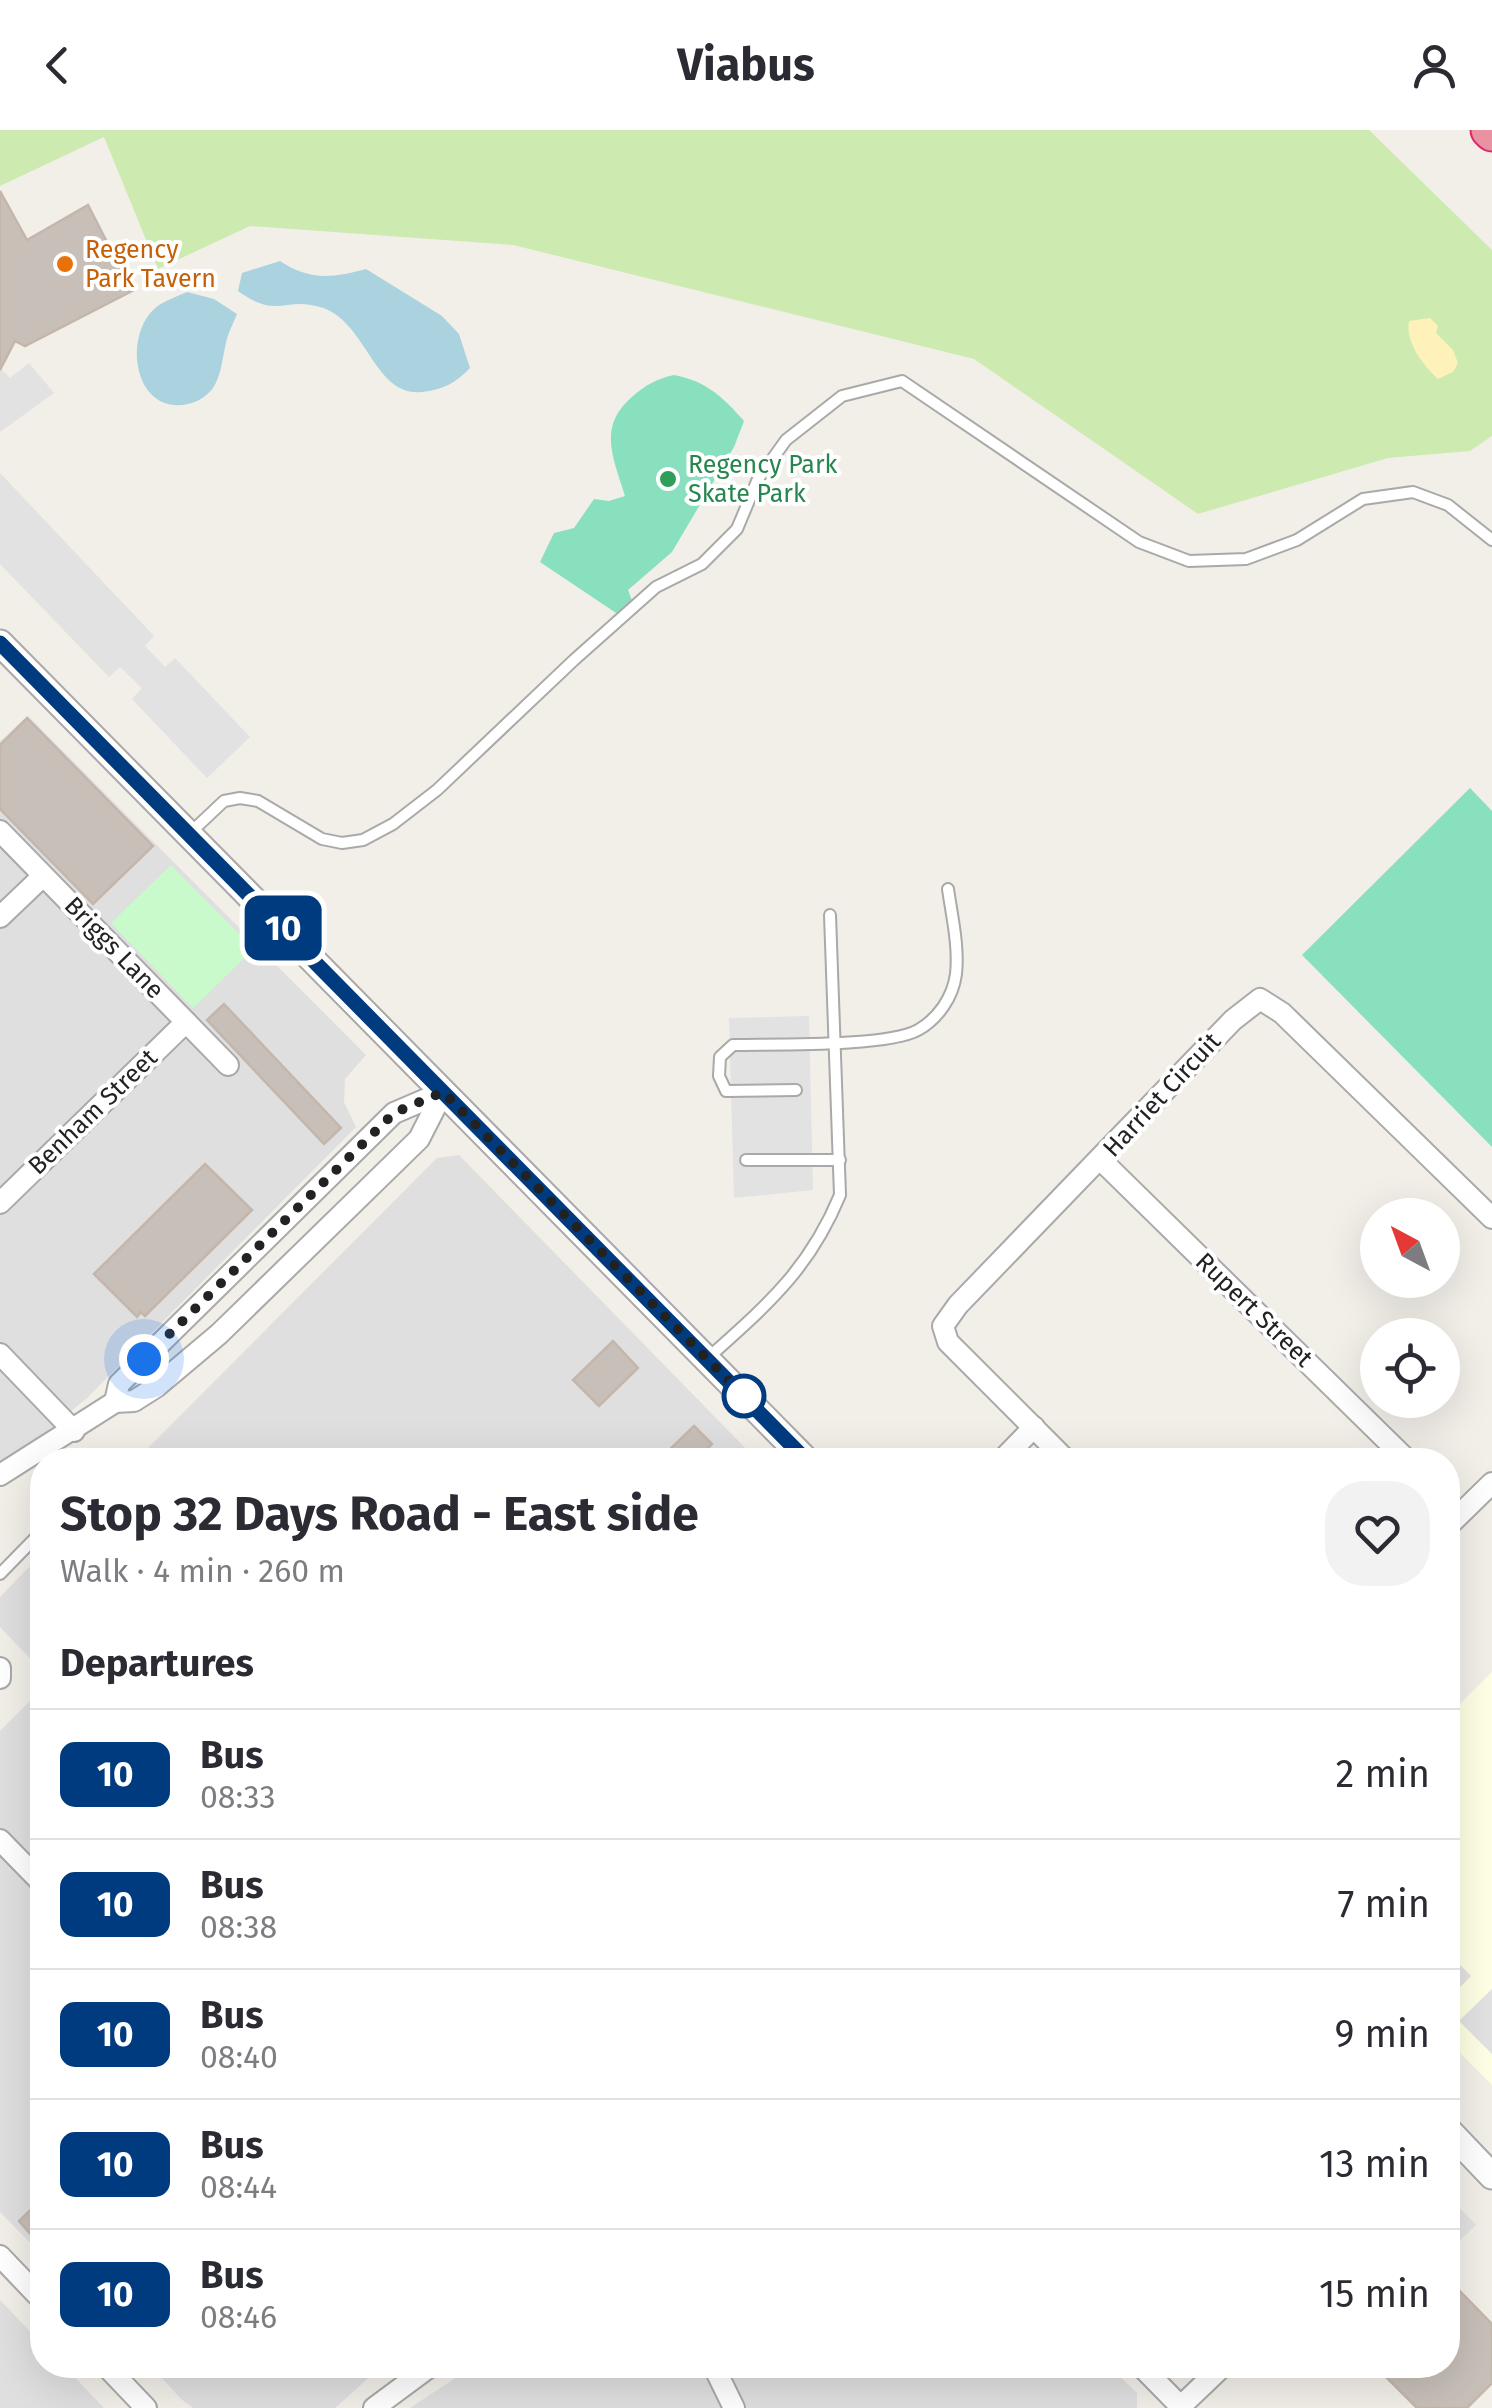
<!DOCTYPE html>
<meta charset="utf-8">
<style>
:root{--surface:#fff;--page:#f2f2f3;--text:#2b2b33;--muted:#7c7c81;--line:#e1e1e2}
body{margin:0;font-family:"Fira Sans",sans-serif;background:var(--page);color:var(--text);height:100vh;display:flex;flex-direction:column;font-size:38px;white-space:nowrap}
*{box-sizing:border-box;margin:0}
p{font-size:32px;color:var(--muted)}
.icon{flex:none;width:55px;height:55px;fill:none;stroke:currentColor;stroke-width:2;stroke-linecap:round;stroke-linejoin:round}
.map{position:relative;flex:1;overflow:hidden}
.sheet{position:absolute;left:30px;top:1318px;width:1430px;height:930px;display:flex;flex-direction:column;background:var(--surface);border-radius:40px;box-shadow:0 10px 40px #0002}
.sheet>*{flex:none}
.badge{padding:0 20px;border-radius:15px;font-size:35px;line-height:65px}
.needle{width:65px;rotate:319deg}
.fabs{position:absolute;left:1360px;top:1068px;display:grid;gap:20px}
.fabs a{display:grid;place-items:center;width:100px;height:100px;border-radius:50%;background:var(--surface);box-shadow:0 10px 40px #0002;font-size:50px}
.you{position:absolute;width:50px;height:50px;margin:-25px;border:8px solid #fff;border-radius:50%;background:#1a73e8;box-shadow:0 0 0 15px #1a73e833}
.map>.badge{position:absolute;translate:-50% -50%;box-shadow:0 0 0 5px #fff}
h2{padding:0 30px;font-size:38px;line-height:90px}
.round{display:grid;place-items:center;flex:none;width:105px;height:105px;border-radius:40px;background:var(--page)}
.overview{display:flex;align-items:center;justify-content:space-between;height:170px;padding:0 30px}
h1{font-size:48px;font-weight:700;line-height:75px}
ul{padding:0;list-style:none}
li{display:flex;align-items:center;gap:30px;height:130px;padding:0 30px;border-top:2px solid var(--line)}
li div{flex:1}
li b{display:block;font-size:38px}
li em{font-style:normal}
li .badge{min-width:110px;font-weight:700;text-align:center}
header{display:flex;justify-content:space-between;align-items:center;height:130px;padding:0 30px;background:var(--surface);font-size:45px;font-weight:700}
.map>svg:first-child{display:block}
</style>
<header><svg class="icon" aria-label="back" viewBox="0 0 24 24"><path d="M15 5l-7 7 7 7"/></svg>Viabus<svg class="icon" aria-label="person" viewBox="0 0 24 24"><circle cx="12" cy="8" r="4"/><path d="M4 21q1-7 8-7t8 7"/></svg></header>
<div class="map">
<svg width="1492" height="2278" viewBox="0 0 1492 2278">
<rect width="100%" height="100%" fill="#f2efe9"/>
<g fill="#e0dfdf">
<path d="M28,586L366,925L345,949L344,972L356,997L87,1268L24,1320L0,1331V611Z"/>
<path d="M459,1025L757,1330H136L437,1028Z"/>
<path d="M42,1424V1541L0,1497V1467Z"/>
<path d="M42,1559V2125L0,2082V1601Z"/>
<path d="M0,2170L42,2214V2235H63L104,2278H0Z"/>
<path d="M150,2235H383L335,2278H193L181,2269Z"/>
<path d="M475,2235H1108L1137,2263V2278H410Z"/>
</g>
<path fill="#ffffe5" d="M1492,1542V1955L1448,1911V1586Z"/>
<path fill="#cdebb0" d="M0,0H1369L1492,120V306L1470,321L1388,328L1198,384L974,229L513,115L250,96L158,139L104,7L0,56Z"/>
<path fill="#fff1ba" d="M1430,188L1438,196L1436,203L1453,220L1458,233L1453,242L1438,249C1423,235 1405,212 1409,191Z"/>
<path fill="#c8facc" d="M171,735L254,819L193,878L111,793Z"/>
<g fill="#88e0be">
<path d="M674,245C706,251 723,267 744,291L734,317L672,422L628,460L634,476L622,487L540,432L554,403L574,398L594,369L609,371L625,366C613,327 597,296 633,266C646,255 656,249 674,245Z"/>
<path d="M1470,658L1492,681V1017L1302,825Z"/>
</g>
<g fill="#e2e2e2">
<path d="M29,233L54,263L0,302V238L10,248Z"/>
<path d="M0,343L154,506L145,516L165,537L175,528L250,607L207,648L132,569L142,558L120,537L109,547L0,434Z"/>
<path d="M809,886L813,1060L734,1068L729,888Z"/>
<path d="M1448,1823L1471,1846L1448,1869Z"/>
<path d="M1492,1859V1924L1459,1891Z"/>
<path d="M1448,2066L1476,2095L1448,2122Z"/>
</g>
<g fill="#aad3df">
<path d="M280,131C310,151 333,148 366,139L442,186L459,204L470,238C456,253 442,260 422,262C373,267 367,190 320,177C285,166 278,190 238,161L242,143Z"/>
<path d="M187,162L214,169L237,184C233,194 228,203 226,213C222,229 222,244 213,258C207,266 198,272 188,274C133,286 121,202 159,175C167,170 178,166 187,162Z"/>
</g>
<g fill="#c7bfb8" stroke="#c4b6ab" stroke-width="2.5">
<path d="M0,61L27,110L88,75L132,161L25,216L15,211L0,240Z"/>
<path d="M27,588L153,716L93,774L0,679V615Z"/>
<path d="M224,874L341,998L324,1014L207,890Z"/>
<path d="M205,1034L252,1080L145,1186L141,1182L137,1187L94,1144Z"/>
<path d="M613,1211L638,1238L599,1276L573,1250Z"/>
<path d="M694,1296L712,1314L696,1330H659Z"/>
<path d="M42,2069V2117L19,2091Z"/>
<path d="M1448,2149L1492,2194V2253L1467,2278H1417L1374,2235H1448Z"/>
</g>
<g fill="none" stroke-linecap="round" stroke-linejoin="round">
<g stroke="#a9a9a9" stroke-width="14">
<g id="service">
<path d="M189,704L224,671L240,668L258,671L322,709L342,713L363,710L393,694L437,660L574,530L656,457L702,434L737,399L758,349L786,310L842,266L902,251L1139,412L1189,431L1246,429L1297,410L1363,369L1413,362L1448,375L1492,410"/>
<path d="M796,960L726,961L719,946L720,927L733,915C772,914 888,917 918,900C938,889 953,867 956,844C959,816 952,787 948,759"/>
<path d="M746,1030H840"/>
<path d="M708,1228C767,1175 809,1140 840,1065L830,785"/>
<path d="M0,1444L42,1401"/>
</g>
</g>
<g stroke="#a9a9a9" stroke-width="24">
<g id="minor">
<path d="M0,701L228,935"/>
<path d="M0,787L43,746"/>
<path d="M1101,1030L1407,1330"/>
<path d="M0,1073L186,892"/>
<path d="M0,1224L74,1301"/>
<path d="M115,1272L134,1271L156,1257L219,1204L419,1009L443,962"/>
<path d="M115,1272L119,1254L394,983L443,962"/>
<path d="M1002,1330L1034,1297"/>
<path d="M1066,1330L948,1212L943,1196L958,1175L1233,890L1260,869L1282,883L1492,1088"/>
<path d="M0,1345L115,1272"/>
<path d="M1448,1396L1492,1353"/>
<path d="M0,1538V1548"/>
<path d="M0,1710L42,1753"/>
<path d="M0,2126L42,2170"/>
<path d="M105,2235L146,2278"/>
<path d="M713,2235L734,2278"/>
<path d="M1140,2235L1181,2277"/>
<path d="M374,2278L432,2235"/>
<path d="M1179,2278L1224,2235"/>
</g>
</g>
<g stroke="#a9a9a9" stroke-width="29">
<g id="tertiary">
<path d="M0,513L806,1330"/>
<path d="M1448,2000L1492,2046"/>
</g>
</g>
<g stroke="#dc2a67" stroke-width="39">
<path id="motorway" d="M1489,0L1492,3"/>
</g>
<use href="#service" stroke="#fff" stroke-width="10"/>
<use href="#minor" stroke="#fff" stroke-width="20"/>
<use href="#tertiary" stroke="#fff" stroke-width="25"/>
<use href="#motorway" stroke="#e892a2" stroke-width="35"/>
</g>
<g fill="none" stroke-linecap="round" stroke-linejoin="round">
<g stroke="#fff" stroke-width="22">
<path id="line" d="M0,513L806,1330"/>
</g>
<use href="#line" stroke="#003b80" stroke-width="15"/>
<path stroke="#222" stroke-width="10" stroke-dasharray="0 18" d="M144,1229L394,983L443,962L744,1266"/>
</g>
<circle fill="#e8710a" stroke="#fff" stroke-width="4" cx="65" cy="134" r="10"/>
<circle fill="#2e9e5b" stroke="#fff" stroke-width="4" cx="668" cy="349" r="10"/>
<circle fill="#fff" stroke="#003b80" stroke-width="5" cx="744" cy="1266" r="20"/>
<g text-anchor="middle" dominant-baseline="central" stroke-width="8" stroke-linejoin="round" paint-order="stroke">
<g font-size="25" fill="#c56008" stroke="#fff" text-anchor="start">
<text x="85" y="120">Regency<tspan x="85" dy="29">Park Tavern</tspan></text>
</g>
<g font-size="25" fill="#27864d" stroke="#fff" text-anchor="start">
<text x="688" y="335">Regency Park<tspan x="688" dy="29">Skate Park</tspan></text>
</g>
<g font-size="25" fill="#222" stroke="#fff">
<text transform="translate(114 818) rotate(46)">Briggs Lane</text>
<text transform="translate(1162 965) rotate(-47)">Harriet Circuit</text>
<text transform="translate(93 982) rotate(-44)">Benham Street</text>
<text transform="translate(1254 1180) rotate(44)">Rupert Street</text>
</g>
</g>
</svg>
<div class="fabs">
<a><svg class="needle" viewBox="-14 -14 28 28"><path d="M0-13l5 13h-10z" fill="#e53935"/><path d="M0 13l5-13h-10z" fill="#7c7c81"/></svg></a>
<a><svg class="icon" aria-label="locate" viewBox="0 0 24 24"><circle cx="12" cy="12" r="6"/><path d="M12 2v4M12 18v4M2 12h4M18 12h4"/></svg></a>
</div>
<div class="you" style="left:144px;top:1229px"></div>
<b class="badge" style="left:283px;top:798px;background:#003b80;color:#fff">10</b>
<section class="sheet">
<div class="overview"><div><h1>Stop 32 Days Road - East side</h1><p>Walk · 4 min · 260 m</p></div><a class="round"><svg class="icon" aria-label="heart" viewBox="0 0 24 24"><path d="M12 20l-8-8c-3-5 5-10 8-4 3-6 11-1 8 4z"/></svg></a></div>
<h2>Departures</h2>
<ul>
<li><span class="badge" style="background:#003b80;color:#fff">10</span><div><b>Bus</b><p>08:33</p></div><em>2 min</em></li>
<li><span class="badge" style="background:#003b80;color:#fff">10</span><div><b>Bus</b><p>08:38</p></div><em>7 min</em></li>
<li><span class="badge" style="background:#003b80;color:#fff">10</span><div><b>Bus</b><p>08:40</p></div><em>9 min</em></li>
<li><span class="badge" style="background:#003b80;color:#fff">10</span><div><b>Bus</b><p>08:44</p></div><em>13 min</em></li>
<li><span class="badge" style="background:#003b80;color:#fff">10</span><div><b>Bus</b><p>08:46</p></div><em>15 min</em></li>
</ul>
</section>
</div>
